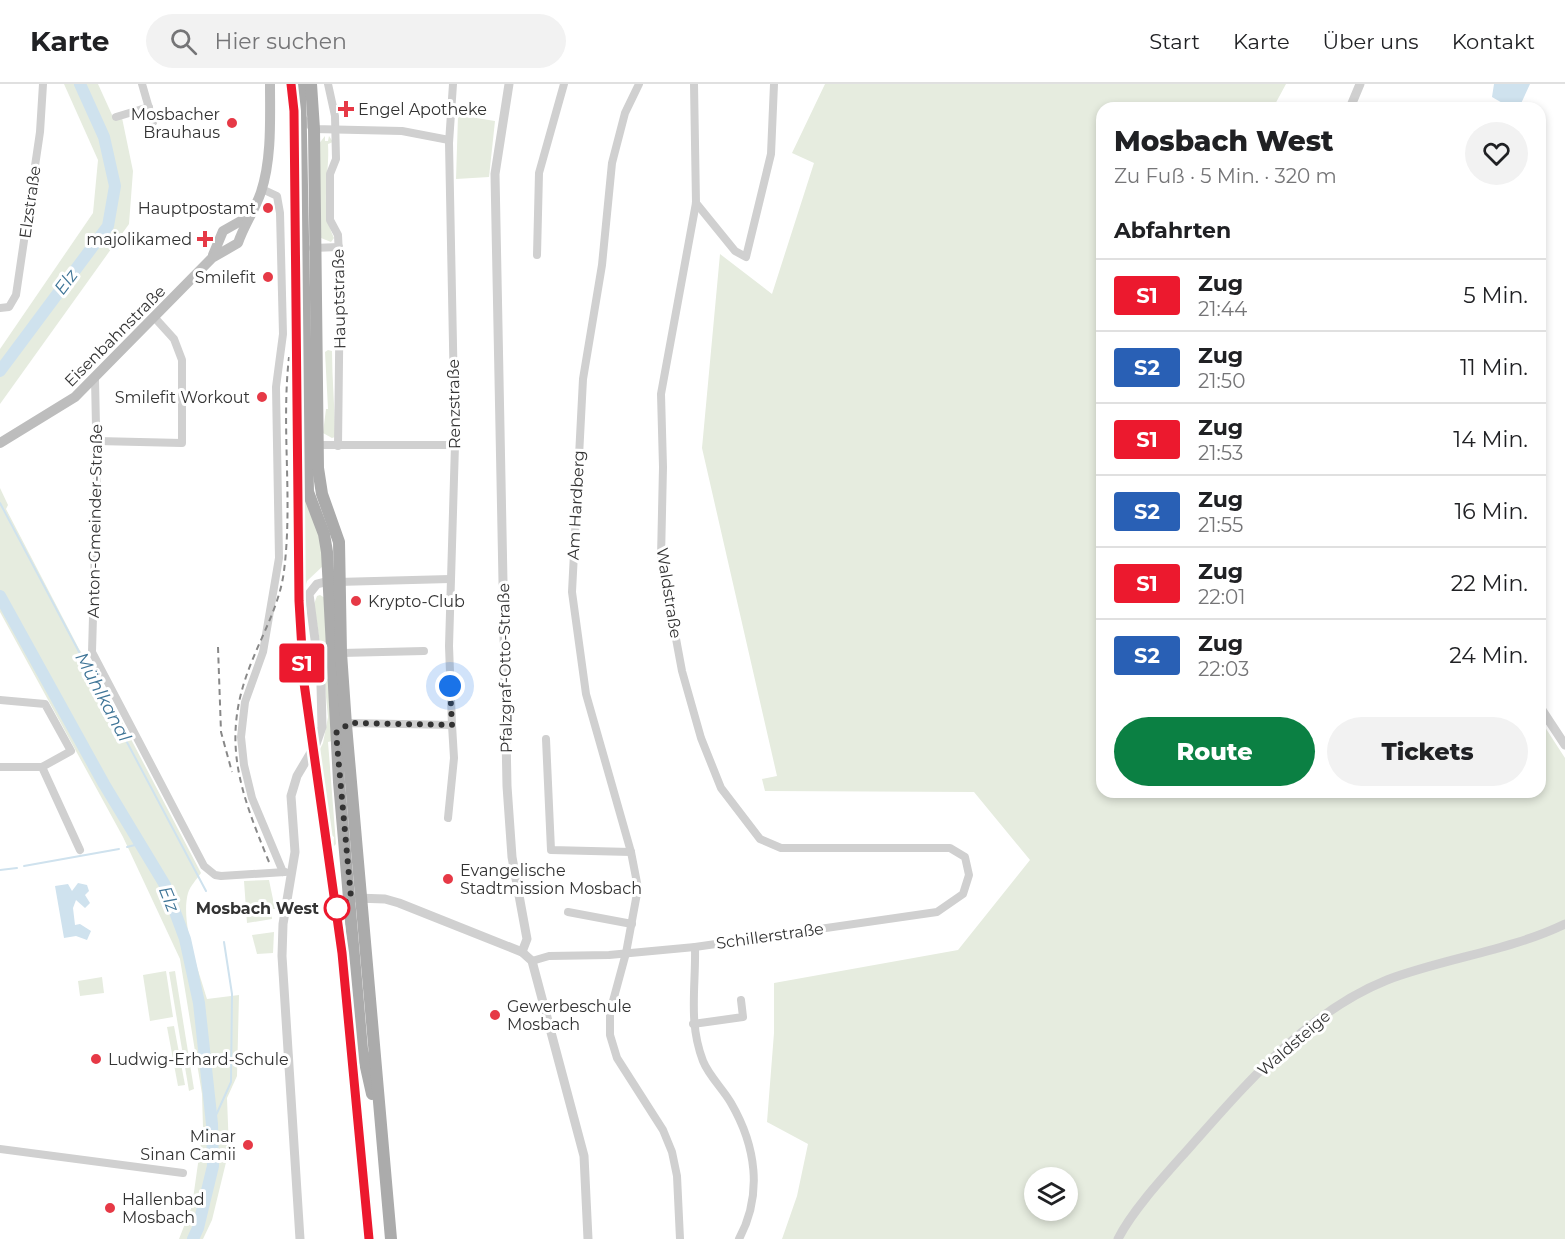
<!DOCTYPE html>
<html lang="de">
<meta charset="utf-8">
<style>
:root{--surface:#fff;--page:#f2f2f2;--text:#202124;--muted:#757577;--line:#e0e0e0;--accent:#0b8043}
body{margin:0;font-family:Montserrat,sans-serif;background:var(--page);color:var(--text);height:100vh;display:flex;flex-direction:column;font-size:22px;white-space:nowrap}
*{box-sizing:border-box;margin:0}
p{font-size:20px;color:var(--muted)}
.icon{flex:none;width:33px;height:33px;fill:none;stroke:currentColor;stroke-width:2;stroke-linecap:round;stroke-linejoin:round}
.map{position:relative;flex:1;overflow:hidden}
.details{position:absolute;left:1096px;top:18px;width:450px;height:696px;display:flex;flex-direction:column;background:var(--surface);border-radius:18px;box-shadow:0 3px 9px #0003}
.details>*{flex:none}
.badge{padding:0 12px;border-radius:4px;font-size:21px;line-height:39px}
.buttons{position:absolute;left:1024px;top:1083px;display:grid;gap:12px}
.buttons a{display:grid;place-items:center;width:54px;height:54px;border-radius:50%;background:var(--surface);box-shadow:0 3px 9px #0003;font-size:30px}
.you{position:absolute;width:30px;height:30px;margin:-15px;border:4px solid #fff;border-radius:50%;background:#1a73e8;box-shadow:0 0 0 9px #1a73e833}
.map>.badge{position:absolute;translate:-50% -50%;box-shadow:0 0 0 3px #fff}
h2{padding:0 18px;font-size:22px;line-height:54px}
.round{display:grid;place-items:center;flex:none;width:63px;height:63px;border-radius:32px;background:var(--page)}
.summary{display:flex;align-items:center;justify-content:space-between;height:102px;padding:0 18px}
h1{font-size:28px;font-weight:800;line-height:45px}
.action{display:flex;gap:12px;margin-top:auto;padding:12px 18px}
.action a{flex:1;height:69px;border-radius:36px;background:var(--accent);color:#fff;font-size:24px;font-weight:800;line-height:69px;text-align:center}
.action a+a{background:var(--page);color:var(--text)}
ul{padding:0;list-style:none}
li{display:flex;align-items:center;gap:18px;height:72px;padding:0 18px;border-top:2px solid var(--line)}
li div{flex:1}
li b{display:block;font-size:22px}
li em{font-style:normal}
li .badge{min-width:66px;font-weight:700;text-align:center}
header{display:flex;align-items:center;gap:36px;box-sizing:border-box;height:84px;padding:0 30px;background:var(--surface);border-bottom:2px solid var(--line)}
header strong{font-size:28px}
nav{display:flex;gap:33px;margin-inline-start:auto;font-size:21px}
.search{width:420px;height:54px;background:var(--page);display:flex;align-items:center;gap:15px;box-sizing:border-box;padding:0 21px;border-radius:33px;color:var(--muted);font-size:22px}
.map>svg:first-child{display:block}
</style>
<header>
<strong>Karte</strong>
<div class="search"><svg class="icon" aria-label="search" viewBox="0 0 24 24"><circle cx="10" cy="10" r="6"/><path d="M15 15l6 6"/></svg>Hier suchen</div>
<nav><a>Start</a><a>Karte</a><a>Über uns</a><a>Kontakt</a></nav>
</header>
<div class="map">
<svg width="1565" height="1155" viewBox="0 0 1565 1155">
<rect width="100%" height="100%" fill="#fff"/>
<g fill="#e6ecdf" fill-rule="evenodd">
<path d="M64,0H98L113,33L121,29L133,87L129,140L0,320V265L93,129L98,76Z"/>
<path d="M825,0H1286L1273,24H1102V708H1540L1541,637L1565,674V1155H782L797,1112L808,1060L767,1038L774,949V899L958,866L1030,776L974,708L765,707L762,695L777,692L702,364L720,170L772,210L814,79L792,69ZM1035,1094H1068V1126H1035Z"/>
<path d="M458,31L495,37L489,93L456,95Z"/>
<path d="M325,52V57H328L329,52L333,58L328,60C330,91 319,122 334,154L331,158L321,154L318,61Z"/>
<path d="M328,266L332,267C332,296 335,324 335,353L332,354L323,349L326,325H328L325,268Z"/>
<path d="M0,404L8,421L6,425L79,565L99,594L201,789C197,795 190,802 188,809C180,839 199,887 207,915L239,911L237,992L227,1014L229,1066L212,1136L203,1155H179L192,1122L203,1044L202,1010L180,875L123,753L0,528Z"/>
<path d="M302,413H306L318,444L324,481L307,497L305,504Z"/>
<path d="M320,511L325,514L332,657L328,658L336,760L333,763L334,753L330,750L317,671L323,659L328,633L322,572L314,520L317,512Z"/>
<path d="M269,796L275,825H271L272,835L247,839L244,797Z"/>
<path d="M274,848L273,869L257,870L252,851Z"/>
<path d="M166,887L173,933L150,937L143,891Z"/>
<path d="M175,887L194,1005L189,1007L169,888Z"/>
<path d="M102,893L104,909L80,912L78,897Z"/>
<path d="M174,942L185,1001L178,1002L167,943Z"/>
</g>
<g fill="#cfe2ee">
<path d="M1494,0H1530L1519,24H1511L1492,13Z"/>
<path d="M78,799L87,801L89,807L85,811L90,819L85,824L76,816L73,824L75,841L80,840L91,847L87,856L76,852L64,854L55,802L68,800L72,807Z"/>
</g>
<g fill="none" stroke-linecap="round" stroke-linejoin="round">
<g stroke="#cfe2ee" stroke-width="2">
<path d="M0,419L206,807"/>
<path d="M127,763L139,760"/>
<path d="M24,782L119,765"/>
<path d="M0,786L17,784"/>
<path d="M212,1040L231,998L232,910L224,858"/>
</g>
<g stroke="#cfe2ee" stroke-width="12">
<path d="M0,287L108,142L115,102L104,53L80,0"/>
<path d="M0,512L104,700L165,801L185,855L199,919L212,1040L213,1082L198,1144L193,1155"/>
</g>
<g stroke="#d0d0d0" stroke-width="8">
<path d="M142,0L153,38"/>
<path d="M328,0L335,32L336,75L330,90V136L338,151L340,192L338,362"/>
<path d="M639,0L625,29L612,79L602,181L583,295L572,508L586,610L631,768L638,804L626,869L610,928V951L617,974L663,1046L672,1068L677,1092L680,1155"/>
<path d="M116,33L149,23"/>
<path d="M303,35L314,45L402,47L449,56"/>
<path d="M262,105L277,112L280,129L283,250L276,303L279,474L263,568L245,618L241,653L244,681L252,714L283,788"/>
<path d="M696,119L735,167L746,173L771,70L774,0"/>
<path d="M313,164L339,163"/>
<path d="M537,171L539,89L564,0"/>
<path d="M0,224L9,223L16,211L40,48L43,0"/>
<path d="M95,295L97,391L92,568L204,782L215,791L221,792L285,788"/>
<path d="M97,357L182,359V276L174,255L155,234"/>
<path d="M316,361H455"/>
<path d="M337,498L450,495"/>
<path d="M341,569L424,567"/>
<path d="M0,616L45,620L71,667L42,683H0"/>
<path d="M343,643L350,639L452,641L449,562L455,361L449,59L453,0"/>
<path d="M546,655L551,766L631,768"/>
<path d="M42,683L80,766"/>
<path d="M448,734L454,674L452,641"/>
<path d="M568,828L632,840"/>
<path d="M695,863C696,903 688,938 703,977C709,992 723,1005 731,1019C756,1062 763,1110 739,1155"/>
<path d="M532,877L549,872L609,871L695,863L937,828L963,810L969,791L965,773L950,764H781L760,755L721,704L701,654L682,587L661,474L663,383L661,310L696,119L694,0"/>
<path d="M693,940L743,933L741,916"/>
<path d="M0,1065L183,1089"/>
</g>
<g stroke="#d0d0d0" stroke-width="9">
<path d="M509,0L495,90L507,702L512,773L527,855L522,868"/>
<path d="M1350,24L1360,0"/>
<path d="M1540,623L1565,661"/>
<path d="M356,814L385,815L399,819L522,868L532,877L584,1072L588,1155"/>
<path d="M300,1155L282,872L283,840L295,768L291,712L297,692L316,660L322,643L321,601L309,510L317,500L329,497"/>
<path d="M1118,1155C1133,1125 1168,1088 1191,1062C1247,999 1307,928 1387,896C1445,874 1509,867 1565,840"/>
</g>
<g stroke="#bdbdbd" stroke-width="10">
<path d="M213,171L223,147L246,134"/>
<path d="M0,359L75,313L212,174L238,159C244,141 255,126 261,108C272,75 270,34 270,0"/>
</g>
<g stroke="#ababab" stroke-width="12">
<path d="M300,0L308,408L324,450L327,468L339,698L362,965L372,1010"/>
<path d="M311,0L314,45L318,384L322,410L339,458L341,569L346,641L391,1155"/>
</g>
<g stroke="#888" stroke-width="2" stroke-dasharray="6 4.5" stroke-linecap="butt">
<path d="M291,0L294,27L299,517L304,599L342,869L369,1155"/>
<path d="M218,563L221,648L232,688"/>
<path d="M269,778C239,705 220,654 252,577C264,547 280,519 284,487C293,416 281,344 289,273"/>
</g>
</g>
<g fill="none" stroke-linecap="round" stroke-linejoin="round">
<g stroke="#fff" stroke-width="14">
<path id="line" d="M291,0L294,27L299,517L304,599L342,869L369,1155"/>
</g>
<use href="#line" stroke="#ec192e" stroke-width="9"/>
<path stroke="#333" stroke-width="6" stroke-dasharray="0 10.8" d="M337,824L351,814L336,649L350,639L452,641L450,602"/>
</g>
<g fill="#e63946" stroke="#fff" stroke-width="2">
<path d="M343 16h6v6h6v6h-6v6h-6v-6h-6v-6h6z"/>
<circle cx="232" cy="39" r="6"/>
<circle cx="268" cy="124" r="6"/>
<path d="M202 146h6v6h6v6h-6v6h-6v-6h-6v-6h6z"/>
<circle cx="268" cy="193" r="6"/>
<circle cx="262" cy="313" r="6"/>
<circle cx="356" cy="517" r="6"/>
<circle cx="448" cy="795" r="6"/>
<circle cx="495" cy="931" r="6"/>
<circle cx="96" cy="975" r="6"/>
<circle cx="248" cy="1061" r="6"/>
<circle cx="110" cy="1124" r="6"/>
</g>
<circle fill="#fff" stroke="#ec192e" stroke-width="3" cx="337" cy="824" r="12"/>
<g text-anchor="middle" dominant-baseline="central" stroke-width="6" stroke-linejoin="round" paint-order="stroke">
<g font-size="16" fill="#333" stroke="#fff" text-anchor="start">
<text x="358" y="25">Engel Apotheke</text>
<text x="220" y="30" text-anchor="end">Mosbacher<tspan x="220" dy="18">Brauhaus</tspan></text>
<text x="256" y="124" text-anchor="end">Hauptpostamt</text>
<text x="192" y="155" text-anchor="end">majolikamed</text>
<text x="256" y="193" text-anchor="end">Smilefit</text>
<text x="250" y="313" text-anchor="end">Smilefit Workout</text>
<text x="368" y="517">Krypto-Club</text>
<text x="460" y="786">Evangelische<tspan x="460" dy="18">Stadtmission Mosbach</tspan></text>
<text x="507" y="922">Gewerbeschule<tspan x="507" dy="18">Mosbach</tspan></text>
<text x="108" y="975">Ludwig-Erhard-Schule</text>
<text x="236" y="1052" text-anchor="end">Minar<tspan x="236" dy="18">Sinan Camii</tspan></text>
<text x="122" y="1115">Hallenbad<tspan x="122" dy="18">Mosbach</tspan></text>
</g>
<g font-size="16" fill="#333" stroke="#fff">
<text transform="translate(30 118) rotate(-82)">Elzstraße</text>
<text transform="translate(339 215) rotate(-91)">Hauptstraße</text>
<text transform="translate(115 252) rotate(-45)">Eisenbahnstraße</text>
<text transform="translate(454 320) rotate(-91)">Renzstraße</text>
<text transform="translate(576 421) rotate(-87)">Am Hardberg</text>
<text transform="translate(95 437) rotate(-89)">Anton-Gmeinder-Straße</text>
<text transform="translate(669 509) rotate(81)">Waldstraße</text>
<text transform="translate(505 584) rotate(-91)">Pfalzgraf-Otto-Straße</text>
<text transform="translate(770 852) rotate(-8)">Schillerstraße</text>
<text transform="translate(1294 959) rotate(-41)">Waldsteige</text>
</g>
<g font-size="16" font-weight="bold" fill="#333" stroke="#fff" text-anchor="end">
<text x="319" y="824">Mosbach West</text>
</g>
<g font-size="18" font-style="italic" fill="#3f7597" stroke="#fff">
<text transform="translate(66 198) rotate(-53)">Elz</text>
<text transform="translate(103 613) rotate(62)">Mühlkanal</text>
<text transform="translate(169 815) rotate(68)">Elz</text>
</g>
</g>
</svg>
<div class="buttons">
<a><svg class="icon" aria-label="layers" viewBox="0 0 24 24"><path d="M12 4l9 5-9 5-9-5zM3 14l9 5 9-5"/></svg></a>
</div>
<div class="you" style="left:450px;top:602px"></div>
<b class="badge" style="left:302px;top:579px;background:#ec192e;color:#fff">S1</b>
<section class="details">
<div class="summary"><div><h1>Mosbach West</h1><p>Zu Fuß · 5 Min. · 320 m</p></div><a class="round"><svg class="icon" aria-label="heart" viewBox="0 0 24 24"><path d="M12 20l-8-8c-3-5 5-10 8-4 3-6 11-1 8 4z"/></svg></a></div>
<h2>Abfahrten</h2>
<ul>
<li><span class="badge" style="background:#ec192e;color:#fff">S1</span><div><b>Zug</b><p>21:44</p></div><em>5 Min.</em></li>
<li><span class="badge" style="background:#2960b5;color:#fff">S2</span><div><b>Zug</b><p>21:50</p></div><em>11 Min.</em></li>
<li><span class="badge" style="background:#ec192e;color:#fff">S1</span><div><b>Zug</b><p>21:53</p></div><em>14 Min.</em></li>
<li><span class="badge" style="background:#2960b5;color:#fff">S2</span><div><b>Zug</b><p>21:55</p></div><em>16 Min.</em></li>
<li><span class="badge" style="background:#ec192e;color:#fff">S1</span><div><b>Zug</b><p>22:01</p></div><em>22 Min.</em></li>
<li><span class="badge" style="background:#2960b5;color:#fff">S2</span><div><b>Zug</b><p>22:03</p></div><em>24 Min.</em></li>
</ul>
<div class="action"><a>Route</a><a>Tickets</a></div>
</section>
</div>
